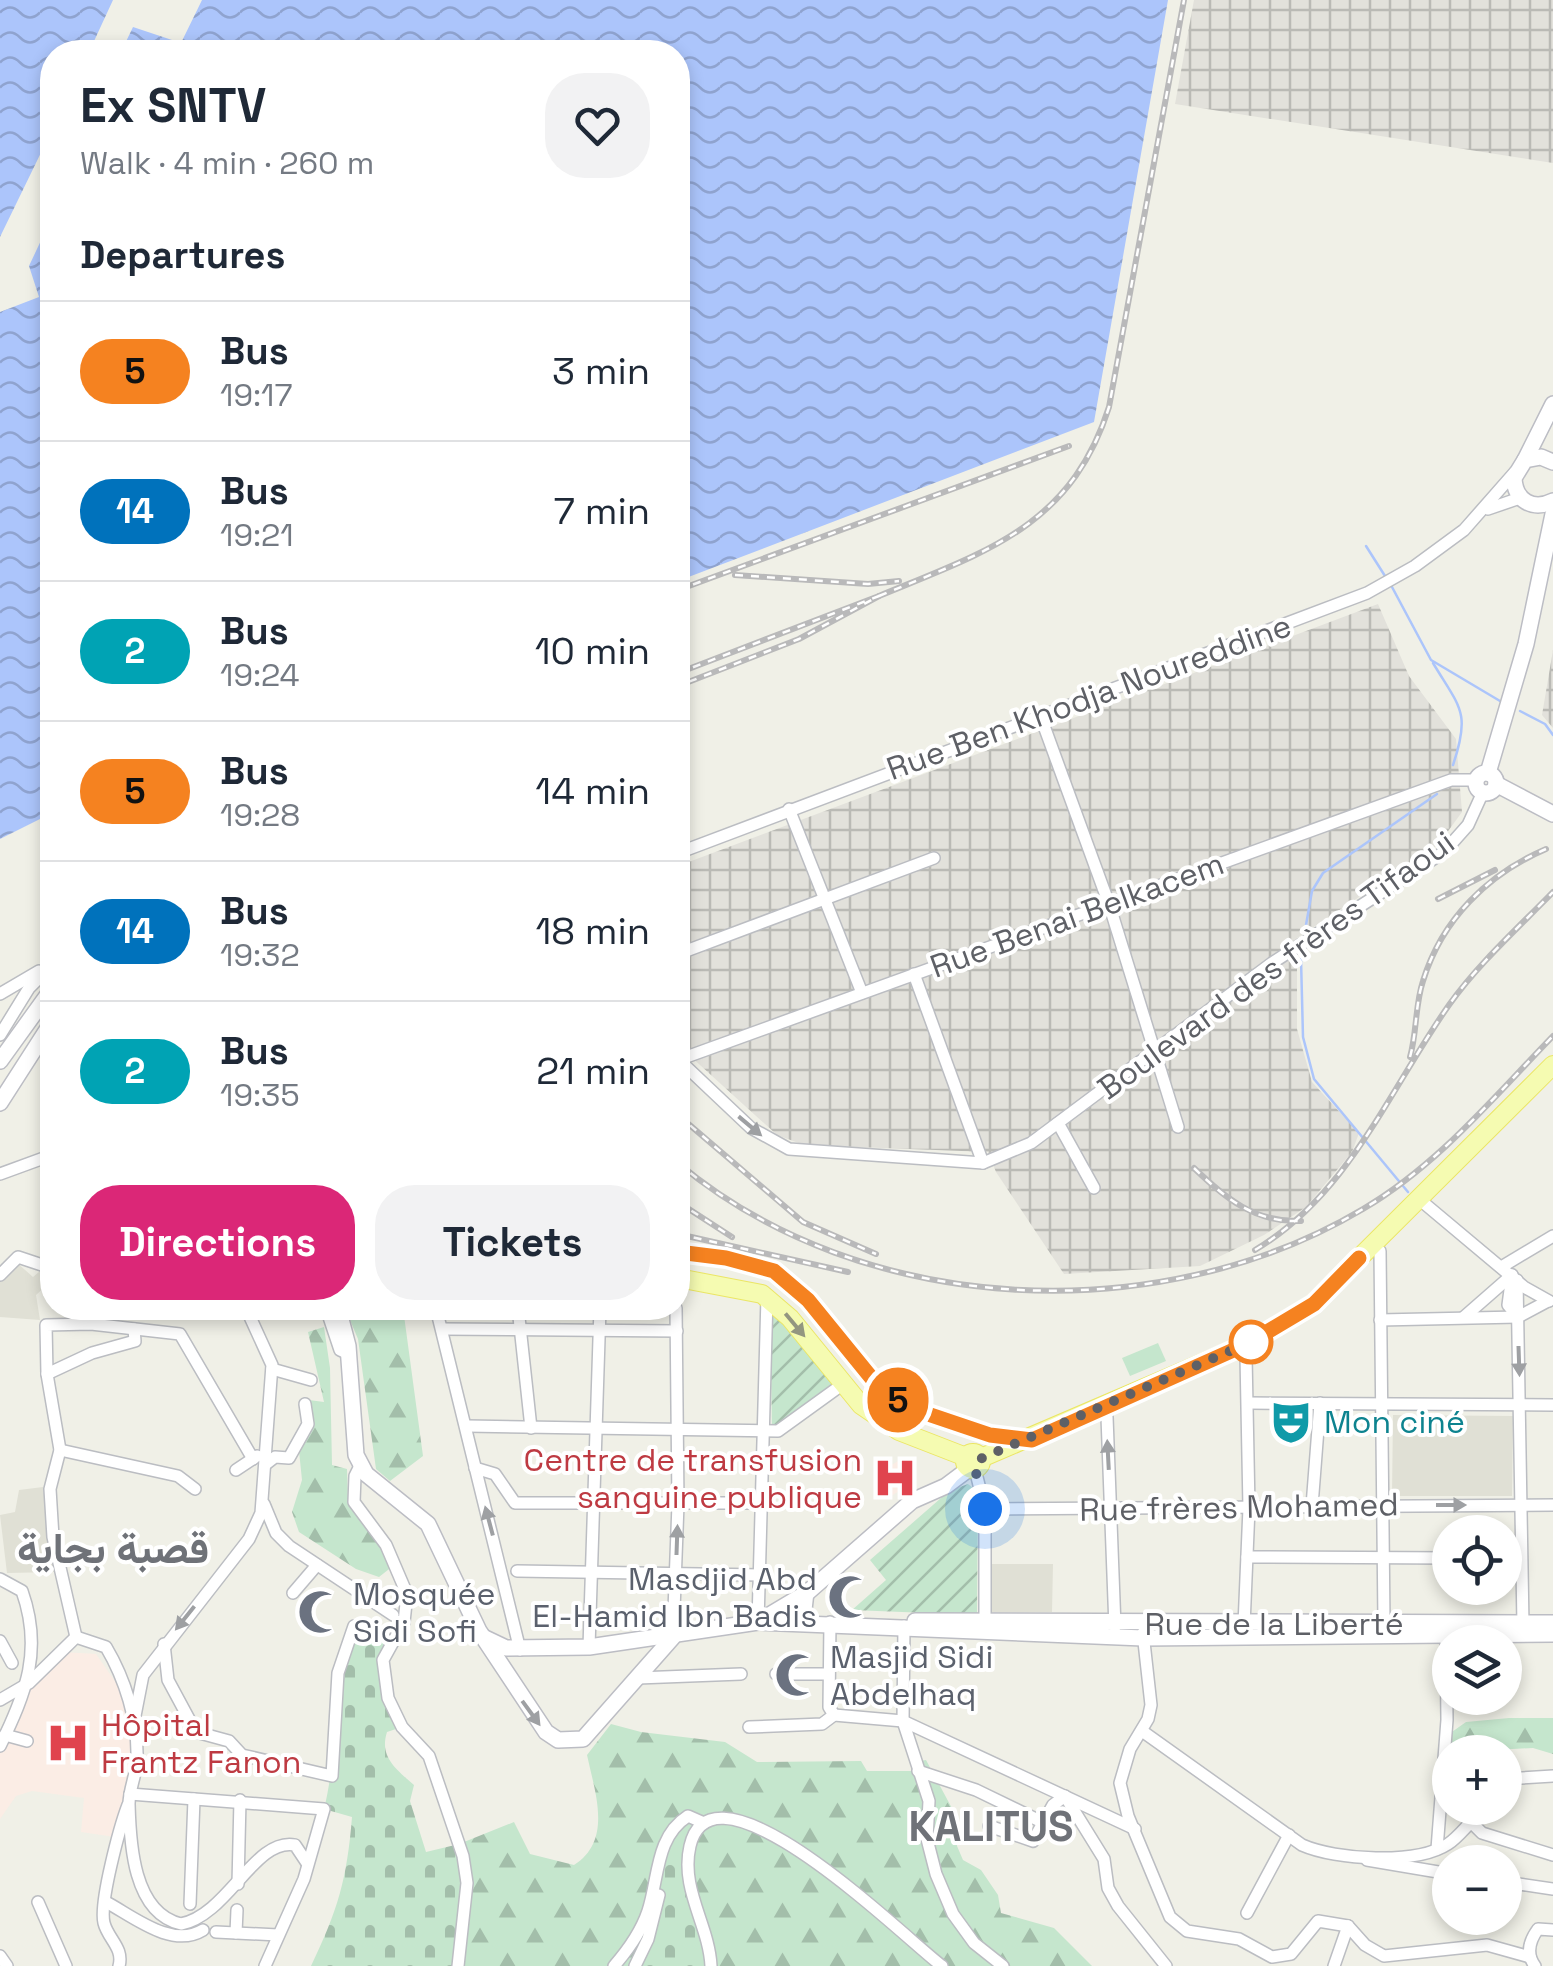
<!DOCTYPE html>
<meta charset="utf-8">
<style>
:root{--surface:#fff;--page:#f2f2f3;--text:#1f2937;--muted:#747a83;--line:#e0e1e3;--accent:#db2777}
body{margin:0;font-family:"Space Grotesk",Vazirmatn,sans-serif;background:var(--page);color:var(--text);height:100vh;display:flex;flex-direction:column;font-size:38px;white-space:nowrap}
*{box-sizing:border-box;margin:0}
p{font-size:32px;color:var(--muted)}
.icon{flex:none;width:55px;height:55px;fill:none;stroke:currentColor;stroke-width:2;stroke-linecap:round;stroke-linejoin:round}
.map{position:relative;flex:1;overflow:hidden}
.details{position:absolute;left:40px;top:40px;width:650px;height:1280px;display:flex;flex-direction:column;background:var(--surface);border-radius:40px;box-shadow:0 5px 15px #0003}
.details>*{flex:none}
.badge{padding:0 20px;border-radius:32px;font-size:35px;line-height:65px}
.controls{position:absolute;left:1432px;top:1515px;display:grid;gap:20px}
.controls a{display:grid;place-items:center;width:90px;height:90px;border-radius:50%;background:var(--surface);box-shadow:0 5px 15px #0003;font-size:50px}
.you{position:absolute;width:50px;height:50px;margin:-25px;border:8px solid #fff;border-radius:50%;background:#1a73e8;box-shadow:0 0 0 15px #1a73e833}
.map>.badge{position:absolute;translate:-50% -50%;box-shadow:0 0 0 5px #fff}
h2{padding:0 40px;font-size:38px;line-height:90px}
.round{display:grid;place-items:center;flex:none;width:105px;height:105px;border-radius:40px;background:var(--page)}
.overview{display:flex;align-items:center;justify-content:space-between;height:170px;padding:0 40px}
h1{font-size:48px;font-weight:700;line-height:75px}
.action{display:flex;gap:20px;margin-top:auto;padding:20px 40px}
.action a{flex:1;height:115px;border-radius:40px;background:var(--accent);color:#fff;font-size:40px;font-weight:700;line-height:115px;text-align:center}
.action a+a{background:var(--page);color:var(--text)}
ul{padding:0;list-style:none}
li{display:flex;align-items:center;gap:30px;height:140px;padding:0 40px;border-top:2px solid var(--line)}
li div{flex:1}
li b{display:block;font-size:38px}
li em{font-style:normal}
li .badge{min-width:110px;font-weight:700;text-align:center}
.map>svg:first-child{display:block}
</style>
<div class="map">
<svg width="1553" height="1966" viewBox="0 0 1553 1966">
<defs>
<pattern id="industrial-grid" width="8" height="8" patternUnits="userSpaceOnUse" patternTransform="scale(2.5)"><rect width="8" height="8" fill="#e2e1db"/><path d="M0 4h8M4 0v8" fill="none" stroke="#babab5"/></pattern>
<pattern id="forest-firs" width="22" height="20" patternUnits="userSpaceOnUse" patternTransform="scale(2.5)"><rect width="22" height="20" fill="#c5e6cd"/><path d="M5 1l3.5 6h-7zM16 11l3.5 6h-7z" fill="#a3beaa"/></pattern>
<pattern id="cemetery-stones" width="16" height="16" patternUnits="userSpaceOnUse" patternTransform="scale(2.5)"><rect width="16" height="16" fill="#c5e6cd"/><path d="M2 7V4a2 2 0 0 1 4 0v3zM10 15v-3a2 2 0 0 1 4 0v3z" fill="#a3beaa"/></pattern>
<pattern id="garden-furrows" width="10" height="10" patternUnits="userSpaceOnUse" patternTransform="scale(2.5)"><rect width="10" height="10" fill="#c5e6cd"/><path d="M-1 1l2-2M0 10L10 0M9 11l2-2" fill="none" stroke="#a3beaa"/></pattern>
<pattern id="water-waves" width="16" height="10" patternUnits="userSpaceOnUse" patternTransform="scale(2.5)"><rect width="16" height="10" fill="#acc5fb"/><path d="M0 5q4-4 8 0t8 0" fill="none" stroke="#8fa3cf"/></pattern>
</defs>
<rect width="100%" height="100%" fill="#f0f0e7"/>
<g fill="url(#industrial-grid)">
<path d="M1194,0H1553V163L1175,104Z"/>
<path d="M1378,604L1409,676L1456,739L1462,812L1438,845L1297,938V1029L1312,1082L1359,1133L1352,1152L1306,1207L1264,1235L1200,1266L1064,1274L996,1172L988,1152L804,1145L777,1135L678,1045V866Z"/>
<path d="M1553,650V728L1542,715Z"/>
</g>
<g fill="#e0e0d5">
<path d="M52,1261V1280L36,1295L40,1320L0,1317V1279L16,1262L33,1277Z"/>
<path d="M1393,1415L1513,1416L1512,1496H1392Z"/>
<path d="M43,1487L55,1572L7,1573L0,1515L15,1512L19,1490Z"/>
<path d="M987,1564H1053L1052,1612H991L987,1607Z"/>
</g>
<g fill="#fbede5">
<path d="M901,1459L915,1480L890,1497L876,1475Z"/>
<path d="M63,1652L96,1654L124,1694L135,1757L115,1837L81,1832L84,1798L32,1791L16,1796L0,1819V1751L33,1684Z"/>
</g>
<g fill="url(#forest-firs)">
<path d="M345,1308H403L423,1456L390,1481L376,1469L358,1339Z"/>
<path d="M324,1327L330,1368L332,1465L347,1469L348,1500L393,1566L379,1577L356,1569L299,1532L292,1512L302,1480L299,1451L314,1422L309,1400L324,1402L308,1332Z"/>
<path d="M1509,1718H1553V1754L1533,1748L1457,1752L1455,1747L1448,1748L1449,1734L1466,1722Z"/>
<path d="M611,1724L641,1732L725,1742L757,1762L861,1761L867,1771H917L920,1761L926,1760L954,1812L957,1846L963,1860L981,1870L998,1895L1001,1913L1054,1928L1092,1966H714L647,1914L614,1966H458L459,1844L514,1822L530,1854L574,1865C613,1840 595,1793 587,1755Z"/>
</g>
<g fill="url(#cemetery-stones)">
<path d="M359,1633L390,1644L383,1660L402,1727L387,1732C379,1757 396,1769 414,1785L410,1801L426,1852L455,1845L463,1884L455,1966H311C338,1910 347,1879 352,1817L324,1809C339,1750 330,1688 359,1633Z"/>
<path d="M701,1820L688,1857L711,1966H616L626,1955L659,1866L682,1823Z"/>
</g>
<path fill="#c5e6cd" d="M1158,1343L1166,1361L1130,1376L1122,1358Z"/>
<g fill="url(#garden-furrows)">
<path d="M770,1303L840,1390L772,1432Z"/>
<path d="M968,1484L978,1492L977,1615L852,1610L886,1580L870,1560L949,1491Z"/>
</g>
<g fill="url(#water-waves)">
<path d="M0,0H113L89,52H52V130L0,237Z"/>
<path d="M202,0H1168L1094,422L678,581V52H121L133,27L181,43Z"/>
<path d="M52,217V465L40,471L52,505V813L0,839V312L39,297L29,266Z"/>
</g>
<g fill="none" stroke-linecap="round" stroke-linejoin="round">
<g stroke="#acc5fb" stroke-width="2.5">
<path d="M1366,546L1385,576"/>
<path d="M1392,587L1431,660L1500,701"/>
<path d="M1433,663C1460,708 1471,712 1453,765"/>
<path d="M1520,711L1545,724L1553,735"/>
<path d="M1306,925L1312,891L1323,873L1437,794"/>
<path d="M1301,959L1303,1037L1314,1079L1408,1192"/>
</g>
<g stroke="#bbbdc2" stroke-width="14">
<g id="street">
<path d="M1488,509L1520,498"/>
<path d="M1040,715L1109,904L1178,1127"/>
<path d="M789,809L862,993"/>
<path d="M678,853L1367,593L1415,566L1464,530L1515,472"/>
<path d="M678,954L934,858"/>
<path d="M914,974L983,1163"/>
<path d="M0,994L39,971"/>
<path d="M0,1035L29,988L52,965"/>
<path d="M678,1059L751,1128L789,1149L983,1163L1031,1143L1272,963L1444,852L1468,825L1483,792"/>
<path d="M678,1060L1451,780H1477"/>
<path d="M1058,1123L1094,1188"/>
<path d="M0,1174L52,1155"/>
<path d="M1419,1199L1524,1287L1549,1301"/>
<path d="M1380,1251L1384,1623"/>
<path d="M1503,1266L1553,1236"/>
<path d="M0,1275L18,1257L42,1265L52,1256"/>
<path d="M1512,1275L1508,1305L1518,1317"/>
<path d="M1517,1280L1523,1625"/>
<path d="M326,1308L340,1350L349,1354"/>
<path d="M436,1308L520,1650"/>
<path d="M518,1308L531,1428"/>
<path d="M1464,1317L1512,1275"/>
<path d="M1380,1320L1518,1317L1548,1301"/>
<path d="M442,1329L677,1331"/>
<path d="M272,1369L311,1380"/>
<path d="M47,1374L92,1353L135,1341L134,1329"/>
<path d="M1249,1403L1553,1405"/>
<path d="M1107,1417L1115,1627"/>
<path d="M467,1426L778,1431L843,1384"/>
<path d="M60,1450L178,1476L195,1489"/>
<path d="M266,1464L275,1457L289,1458L308,1424L305,1404"/>
<path d="M361,1464L355,1476L354,1502L386,1545L407,1594L404,1622L383,1660L388,1698L402,1727L429,1756L463,1856L467,1883L458,1966"/>
<path d="M475,1468L495,1474L515,1503H764"/>
<path d="M975,1469L985,1509V1627"/>
<path d="M236,1470L257,1456"/>
<path d="M264,1504L276,1533L289,1546L393,1615"/>
<path d="M1312,1506L1320,1403"/>
<path d="M985,1509L1553,1505"/>
<path d="M1247,1557L1450,1558"/>
<path d="M1505,1557L1521,1556"/>
<path d="M517,1571L761,1575"/>
<path d="M0,1579L22,1591C43,1650 26,1693 0,1746"/>
<path d="M808,1592L806,1610L811,1621"/>
<path d="M293,1593L317,1565"/>
<path d="M758,1622L767,1297"/>
<path d="M830,1622L829,1707L834,1715"/>
<path d="M1244,1625L1249,1508L1246,1356"/>
<path d="M904,1626L903,1721L929,1801L927,1839L936,1874L953,1914L974,1943L1003,1966"/>
<path d="M1143,1633L1151,1705L1148,1719L1130,1749L1120,1783L1128,1816L1170,1917L1187,1931L1239,1939L1272,1957L1291,1954L1318,1921L1348,1926"/>
<path d="M76,1637L53,1537L50,1489L60,1450L47,1374L46,1325L91,1324L180,1334L253,1459"/>
<path d="M76,1637L106,1647C125,1679 138,1720 137,1758C137,1773 129,1789 129,1804C130,1843 133,1913 181,1924C228,1915 255,1837 295,1845L307,1863"/>
<path d="M673,1637L678,1504L676,1308"/>
<path d="M0,1641L12,1663"/>
<path d="M164,1644L168,1680L196,1732L229,1741L242,1755L332,1776L338,1673L354,1626"/>
<path d="M589,1647L600,1308"/>
<path d="M776,1674H828"/>
<path d="M638,1678L741,1674"/>
<path d="M0,1700L29,1683L76,1637"/>
<path d="M134,1721L143,1675L249,1539L261,1513L272,1365L246,1308"/>
<path d="M749,1727L822,1724L834,1715L903,1721L1135,1829"/>
<path d="M1142,1731L1302,1845C1336,1860 1416,1865 1448,1844C1457,1838 1464,1829 1471,1822"/>
<path d="M5,1735L27,1741"/>
<path d="M918,1771L976,1790L1042,1822"/>
<path d="M1505,1779L1553,1776"/>
<path d="M130,1794L324,1809L304,1879L265,1966"/>
<path d="M1473,1808L1471,1822L1482,1833L1553,1855"/>
<path d="M989,1826L1033,1841L1053,1805L1065,1796L1104,1859L1108,1888L1118,1906L1166,1966"/>
<path d="M1437,1849L1447,1720L1446,1637"/>
<path d="M1367,1860L1450,1874"/>
<path d="M1505,1882L1553,1889"/>
<path d="M238,1884L240,1800"/>
<path d="M38,1902L66,1966"/>
<path d="M106,1902C134,1917 172,1949 203,1930"/>
<path d="M190,1904L194,1799"/>
<path d="M1247,1913L1289,1835"/>
<path d="M1348,1926L1365,1945L1384,1956L1487,1945L1530,1957"/>
<path d="M216,1932L278,1935"/>
<path d="M236,1933L237,1910"/>
<path d="M0,1956L7,1966"/>
<path d="M119,1966C124,1948 108,1939 104,1923C99,1903 120,1826 128,1805"/>
<path d="M614,1966C628,1950 641,1932 648,1911C659,1878 655,1837 688,1816L704,1823"/>
<path d="M635,1966L648,1939L659,1895"/>
<path d="M711,1966C709,1925 680,1889 690,1846C713,1747 910,1943 942,1966"/>
<path d="M1334,1966L1348,1926"/>
<path d="M1535,1966C1525,1953 1530,1940 1538,1929L1553,1930"/>
</g>
</g>
<g stroke="#bcbdc4" stroke-width="18">
<g id="secondary">
<path d="M1525,460L1553,404"/>
<path d="M1553,462L1541,457L1525,460L1514,478C1515,501 1533,511 1553,501"/>
<path d="M1488,773L1526,644L1553,514"/>
<circle cx="1486" cy="783" r="10"/>
<path d="M1496,784L1553,814"/>
<path d="M0,1061L52,989"/>
<path d="M0,1103L52,1022"/>
<path d="M338,1308L348,1346L356,1455L366,1474L428,1524L479,1631L546,1732L558,1740L583,1739L673,1637"/>
<path d="M915,1621L1553,1623"/>
<path d="M758,1622L1143,1638L1553,1634"/>
<path d="M485,1638L506,1648L589,1647L758,1622L808,1592L912,1501L946,1486L970,1468"/>
</g>
</g>
<g stroke="#ebe665" stroke-width="20">
<g id="primary">
<path d="M678,1252L726,1258L774,1271L809,1301L878,1386L910,1408L990,1435L1026,1439"/>
<path d="M678,1278L762,1294L790,1318L861,1405L899,1431L966,1457"/>
<circle cx="973" cy="1461" r="8"/>
<path d="M981,1458L1247,1344L1313,1304L1553,1065"/>
</g>
</g>
<use href="#street" stroke="#fff" stroke-width="11"/>
<use href="#secondary" stroke="#fff" stroke-width="15"/>
<use href="#primary" stroke="#f5fbb1" stroke-width="18"/>
<g stroke="#b9b9ba" stroke-width="6">
<g id="rail">
<path d="M735,575L868,584L899,581"/>
<path d="M678,590L1069,446"/>
<path d="M879,596C985,552 1071,527 1109,407L1184,0"/>
<path d="M678,673L879,596L799,639L678,686"/>
<path d="M1438,899L1495,870"/>
<path d="M1410,1057C1417,1032 1415,1005 1423,981C1442,919 1488,874 1546,849"/>
<path d="M678,1115L803,1222L876,1254"/>
<path d="M678,1163C862,1317 1158,1331 1363,1209C1438,1165 1493,1098 1553,1036"/>
<path d="M1194,1168C1225,1198 1255,1223 1301,1221"/>
<path d="M678,1202L732,1237"/>
<path d="M678,1234L848,1272"/>
<path d="M1255,1250C1349,1194 1388,1092 1449,1005C1478,964 1518,928 1553,892"/>
</g>
</g>
<use href="#rail" stroke="#fff" stroke-width="2.5" stroke-dasharray="8" stroke-linecap="butt"/>
</g>
<defs><path id="oneway-solid" d="M-6-.8H1V-3.2L6.5 0L1 3.2V.8H-6Z" transform="scale(2.5)"/></defs>
<g fill="#9ea0a3">
<use href="#oneway-solid" transform="translate(750 1126) rotate(40)"/>
<use href="#oneway-solid" transform="translate(1519 1361) rotate(88)"/>
<use href="#oneway-solid" transform="translate(1108 1455) rotate(-93)"/>
<use href="#oneway-solid" transform="translate(1451 1505)"/>
<use href="#oneway-solid" transform="translate(489 1521) rotate(-105)"/>
<use href="#oneway-solid" transform="translate(677 1540) rotate(-88)"/>
<use href="#oneway-solid" transform="translate(185 1618) rotate(129)"/>
<use href="#oneway-solid" transform="translate(531 1713) rotate(54)"/>
</g>
<use fill="#939680" href="#oneway-solid" transform="translate(795 1325) rotate(50)"/>
<g fill="none" stroke-linecap="round" stroke-linejoin="round">
<g stroke="#fff" stroke-width="22">
<path id="line" d="M678,1252L726,1258L774,1271L808,1300L878,1386L910,1408L990,1435L1032,1440L1247,1344L1314,1304L1359,1258"/>
</g>
<use href="#line" stroke="#f58220" stroke-width="15"/>
<path stroke="#5e6066" stroke-width="10" stroke-dasharray="0 18" d="M985,1509L975,1469L982,1458L1251,1342"/>
</g>
<defs>
<g id="theatre-bare" transform="scale(3.45)"><path d="M-5-5.5Q0-4 5-5.5V0Q5 5 0 6Q-5 5-5 0ZM-3.3-2.5H-1v1.5H-3.3ZM1-2.5H3.3v1.5H1ZM-2.8 1Q0 5.5 2.8 1Z" fill="#0f9aa8" stroke="#fff" stroke-width="2.5" paint-order="stroke"/></g>
<g id="hospital-bare" transform="scale(3.45)"><path d="M-5-5h3v3.5h4V-5h3V5h-3V1.5h-4V5h-3Z" fill="#e0444e" stroke="#fff" stroke-width="2.5" paint-order="stroke"/></g>
<g id="mosque-bare" transform="scale(3.45)"><path d="M3.5-4.9A6 6 0 1 0 3.5 4.9A5 5 0 1 1 3.5-4.9Z" fill="#6b7280" stroke="#fff" stroke-width="2.5" paint-order="stroke"/></g>
</defs>
<g fill-rule="evenodd">
<use href="#theatre-bare" x="1291" y="1422"/>
<use href="#hospital-bare" x="895" y="1478"/>
<use href="#mosque-bare" x="850" y="1597"/>
<use href="#mosque-bare" x="320" y="1612"/>
<use href="#mosque-bare" x="797" y="1675"/>
<use href="#hospital-bare" x="68" y="1743"/>
</g>
<circle fill="#fff" stroke="#f58220" stroke-width="5" cx="1251" cy="1342" r="20"/>
<g text-anchor="middle" dominant-baseline="central" stroke-width="8" stroke-linejoin="round" paint-order="stroke">
<g font-size="32" fill="#5e6066" stroke="#fff">
<text transform="translate(1089 697) rotate(-20)">Rue Ben Khodja Noureddine</text>
<text transform="translate(1077 915) rotate(-20)">Rue Benai Belkacem</text>
<text transform="translate(1276 965) rotate(-36)">Boulevard des frères Tifaoui</text>
<text transform="translate(1239 1507) rotate(-1)">Rue frères Mohamed</text>
<text x="1274" y="1624">Rue de la Liberté</text>
</g>
<g font-size="32" fill="#0d838f" stroke="#fff" text-anchor="start">
<text x="1324" y="1422">Mon ciné</text>
</g>
<g font-size="32" fill="#be3a42" stroke="#fff" text-anchor="end">
<text x="862" y="1460">Centre de transfusion<tspan x="862" dy="37">sanguine publique</tspan></text>
<text x="101" y="1725" text-anchor="start">Hôpital<tspan x="101" dy="37">Frantz Fanon</tspan></text>
</g>
<g font-size="32" fill="#5b616d" stroke="#fff" text-anchor="start">
<text x="817" y="1579" text-anchor="end">Masdjid Abd<tspan x="817" dy="37">El-Hamid Ibn Badis</tspan></text>
<text x="353" y="1594">Mosquée<tspan x="353" dy="37">Sidi Sofi</tspan></text>
<text x="830" y="1657">Masjid Sidi<tspan x="830" dy="37">Abdelhaq</tspan></text>
</g>
<g font-size="42" font-weight="bold" fill="#6f7278" stroke="#fff">
<text x="113" y="1548">قصبة بجاية</text>
<text x="991" y="1826">KALITUS</text>
</g>
</g>
</svg>
<div class="controls">
<a><svg class="icon" aria-label="locate" viewBox="0 0 24 24"><circle cx="12" cy="12" r="6"/><path d="M12 2v4M12 18v4M2 12h4M18 12h4"/></svg></a>
<a><svg class="icon" aria-label="layers" viewBox="0 0 24 24"><path d="M12 4l9 5-9 5-9-5zM3 14l9 5 9-5"/></svg></a>
<a>+</a>
<a>−</a>
</div>
<div class="you" style="left:985px;top:1509px"></div>
<b class="badge" style="left:898px;top:1400px;background:#f58220;color:#111">5</b>
<section class="details">
<div class="overview"><div><h1>Ex SNTV</h1><p>Walk · 4 min · 260 m</p></div><a class="round"><svg class="icon" aria-label="heart" viewBox="0 0 24 24"><path d="M12 20l-8-8c-3-5 5-10 8-4 3-6 11-1 8 4z"/></svg></a></div>
<h2>Departures</h2>
<ul>
<li><span class="badge" style="background:#f58220;color:#111">5</span><div><b>Bus</b><p>19:17</p></div><em>3 min</em></li>
<li><span class="badge" style="background:#0072bc;color:#fff">14</span><div><b>Bus</b><p>19:21</p></div><em>7 min</em></li>
<li><span class="badge" style="background:#00a3b4;color:#fff">2</span><div><b>Bus</b><p>19:24</p></div><em>10 min</em></li>
<li><span class="badge" style="background:#f58220;color:#111">5</span><div><b>Bus</b><p>19:28</p></div><em>14 min</em></li>
<li><span class="badge" style="background:#0072bc;color:#fff">14</span><div><b>Bus</b><p>19:32</p></div><em>18 min</em></li>
<li><span class="badge" style="background:#00a3b4;color:#fff">2</span><div><b>Bus</b><p>19:35</p></div><em>21 min</em></li>
</ul>
<div class="action"><a>Directions</a><a>Tickets</a></div>
</section>
</div>
